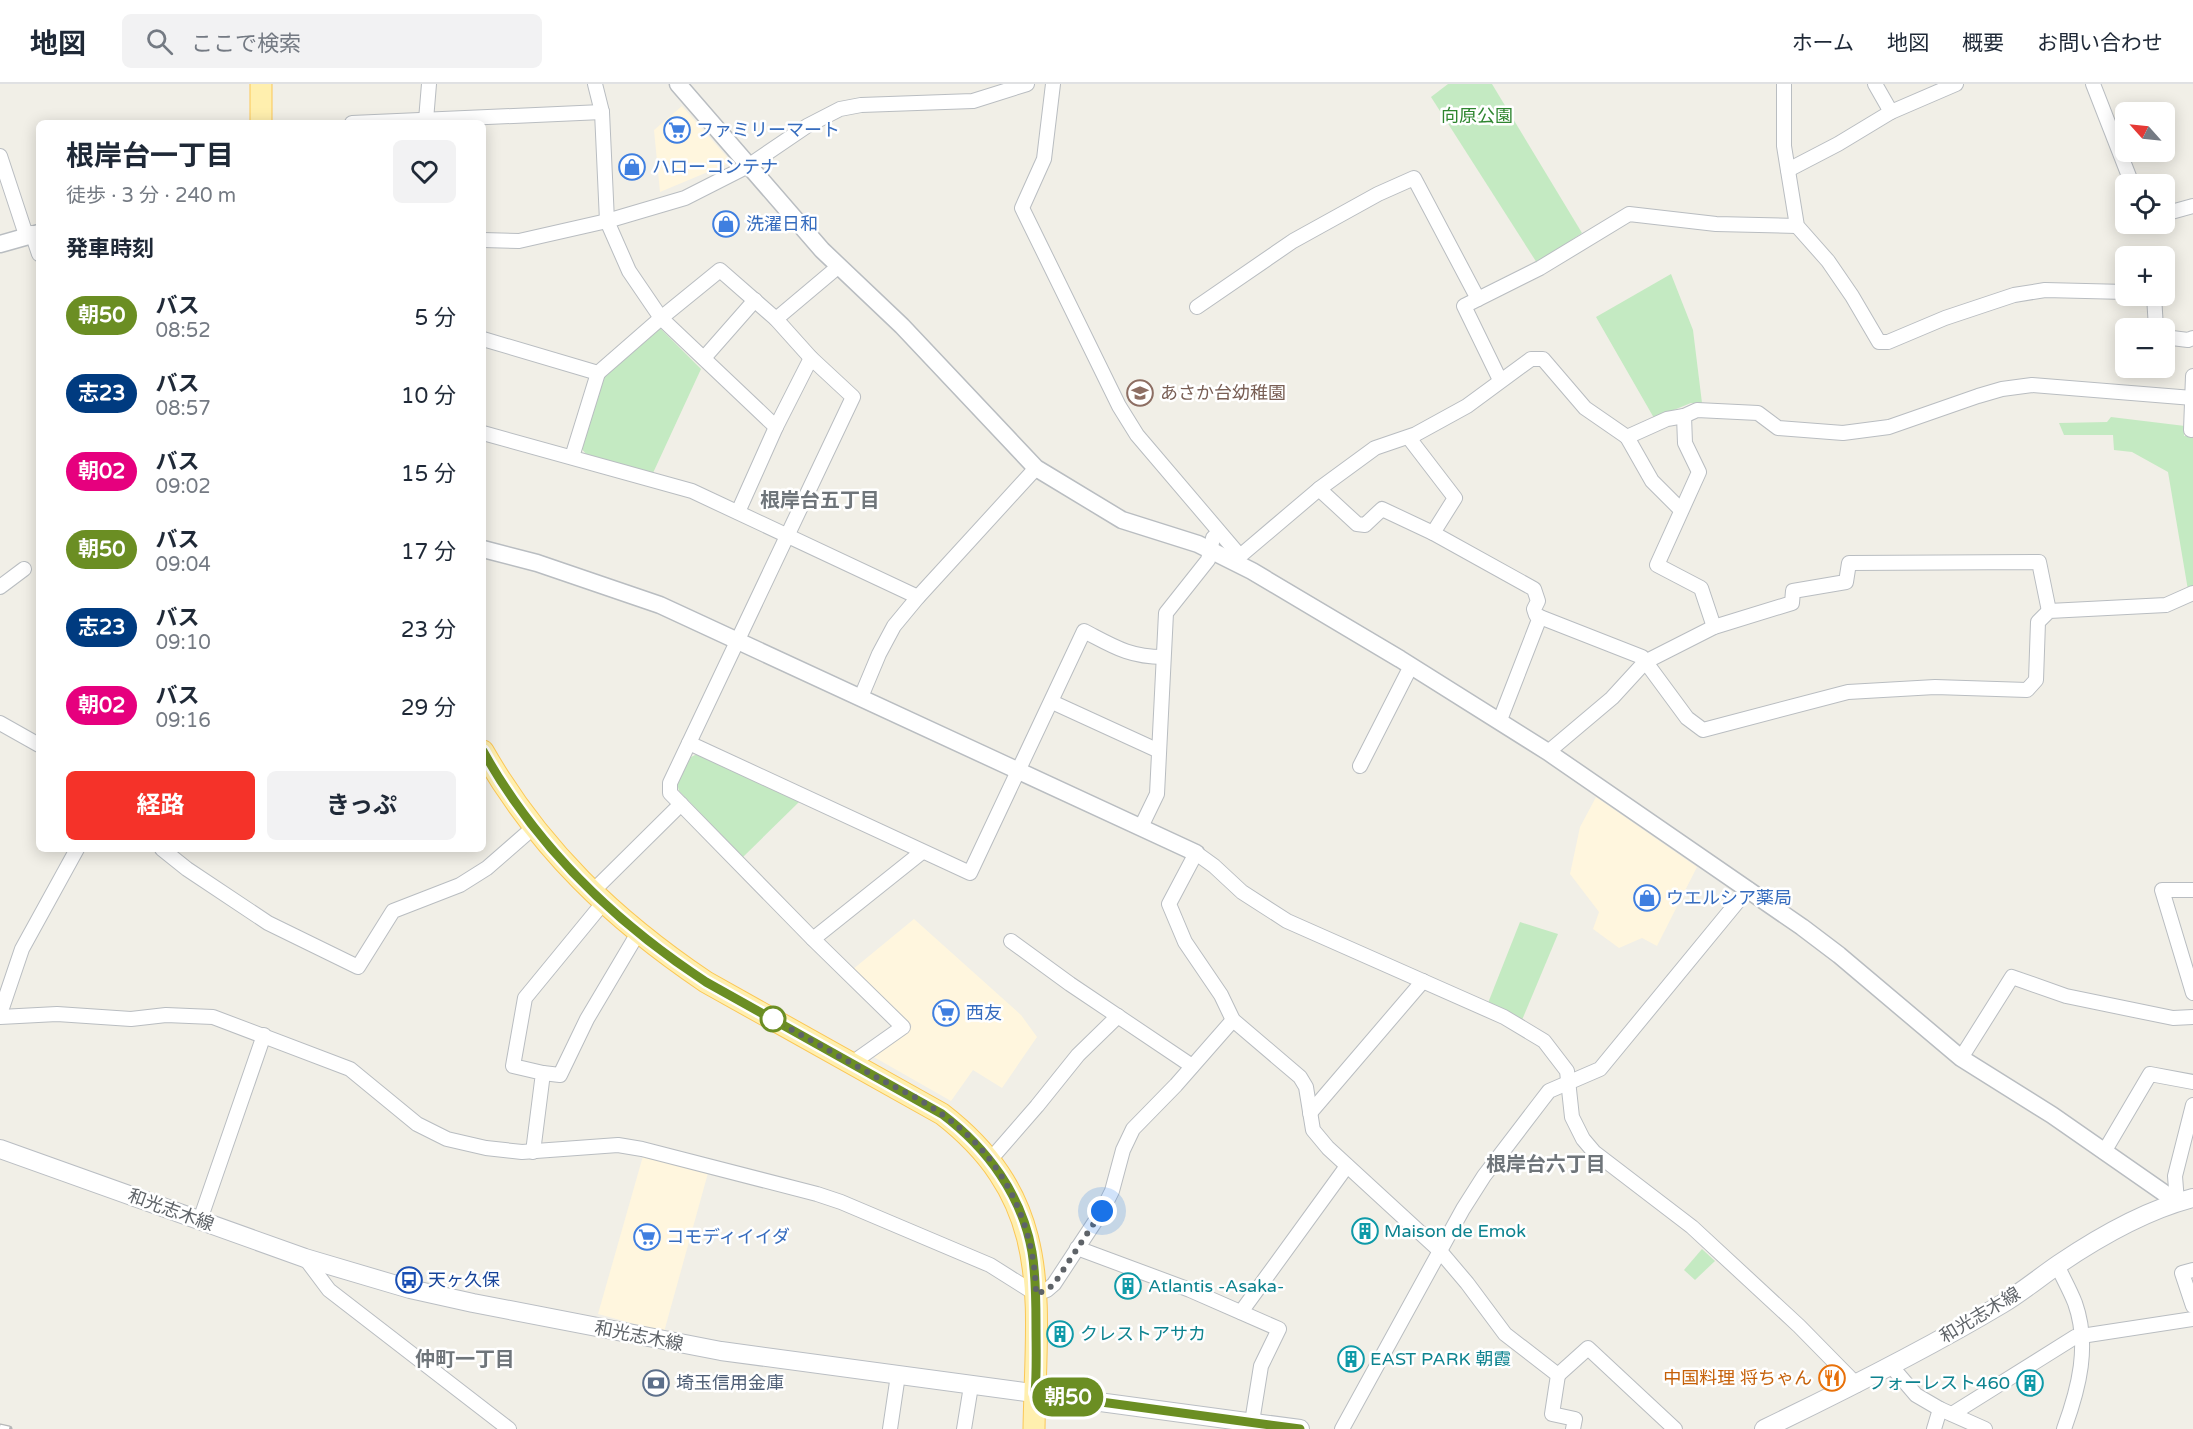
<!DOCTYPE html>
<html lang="ja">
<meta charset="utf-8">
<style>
:root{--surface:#fff;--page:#f2f2f3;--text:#1f2937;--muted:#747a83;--line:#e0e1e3;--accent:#f53229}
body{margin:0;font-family:"Varela Round","Noto Sans JP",sans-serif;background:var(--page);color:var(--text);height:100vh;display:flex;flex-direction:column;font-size:22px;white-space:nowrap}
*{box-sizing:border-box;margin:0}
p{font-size:20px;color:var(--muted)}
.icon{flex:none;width:33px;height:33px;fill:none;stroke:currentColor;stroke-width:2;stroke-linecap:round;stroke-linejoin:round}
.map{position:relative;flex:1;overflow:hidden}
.drawer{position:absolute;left:36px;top:36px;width:450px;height:732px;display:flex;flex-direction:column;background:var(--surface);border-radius:9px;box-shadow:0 3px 15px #0003}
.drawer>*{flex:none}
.badge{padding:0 12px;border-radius:20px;font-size:21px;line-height:39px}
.needle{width:39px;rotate:297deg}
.fabs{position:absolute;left:2115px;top:18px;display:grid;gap:12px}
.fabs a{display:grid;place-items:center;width:60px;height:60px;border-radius:9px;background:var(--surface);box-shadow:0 3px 15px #0003;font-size:30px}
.you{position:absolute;width:30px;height:30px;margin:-15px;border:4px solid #fff;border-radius:50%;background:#1a73e8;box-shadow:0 0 0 9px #1a73e833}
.map>.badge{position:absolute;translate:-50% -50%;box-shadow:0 0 0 3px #fff}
h2{padding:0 30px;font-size:22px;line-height:54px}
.round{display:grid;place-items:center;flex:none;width:63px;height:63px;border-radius:9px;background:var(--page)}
.head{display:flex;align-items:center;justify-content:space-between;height:102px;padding:0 30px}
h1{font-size:28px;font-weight:700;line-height:45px}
.primary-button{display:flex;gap:12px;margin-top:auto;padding:12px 30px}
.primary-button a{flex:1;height:69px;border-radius:9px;background:var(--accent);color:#fff;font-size:24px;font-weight:700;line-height:69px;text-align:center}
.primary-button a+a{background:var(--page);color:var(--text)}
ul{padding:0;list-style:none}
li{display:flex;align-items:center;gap:18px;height:78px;padding:0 30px}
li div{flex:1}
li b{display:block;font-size:22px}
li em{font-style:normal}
li .badge{min-width:66px;font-weight:700;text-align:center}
header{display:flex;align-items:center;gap:36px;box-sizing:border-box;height:84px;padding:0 30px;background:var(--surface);border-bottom:2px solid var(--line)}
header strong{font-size:28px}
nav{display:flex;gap:33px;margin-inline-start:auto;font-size:21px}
.search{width:420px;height:54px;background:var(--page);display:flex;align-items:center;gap:15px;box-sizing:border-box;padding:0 21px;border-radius:9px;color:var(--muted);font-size:22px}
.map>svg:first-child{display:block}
</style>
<header>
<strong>地図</strong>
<div class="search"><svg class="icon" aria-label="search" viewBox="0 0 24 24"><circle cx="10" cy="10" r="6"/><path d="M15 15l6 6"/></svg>ここで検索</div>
<nav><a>ホーム</a><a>地図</a><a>概要</a><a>お問い合わせ</a></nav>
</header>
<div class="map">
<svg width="2193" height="1345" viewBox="0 0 2193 1345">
<rect width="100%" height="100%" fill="#f1efe7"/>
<g fill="#fff6de">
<path d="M682,22L728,74L727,80L660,108L654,46Z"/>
<path d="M1596,713L1697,783L1657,862L1642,854L1619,864L1593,845L1599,828L1570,790L1580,743Z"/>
<path d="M914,835L1021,931L1037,953L1002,1004L973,986L951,1017L872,972L912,942L852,886Z"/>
<path d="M643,1072L708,1089L664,1248L598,1230Z"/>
</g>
<g fill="#c4eac2">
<path d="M1448,0H1492L1582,149L1537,179L1431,13Z"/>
<path d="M1671,190L1693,246L1702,319H1691L1654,334L1596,233Z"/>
<path d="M655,245H661L701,285L653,389L586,370L581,364L602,292Z"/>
<path d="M2111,333L2185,342L2184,352L2193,351V504L2188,506L2168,388L2132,368L2114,366L2113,351H2064L2059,339L2107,338Z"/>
<path d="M697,670L799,718L743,773L679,707L677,699L691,673Z"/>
<path d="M1520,838L1558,850L1522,936L1488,919Z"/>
<path d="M1702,1165L1715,1177L1695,1196L1684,1186Z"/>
</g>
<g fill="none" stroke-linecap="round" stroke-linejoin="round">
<g stroke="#b9bdc1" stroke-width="16">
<g id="minor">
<path d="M595,0L602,28L607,137L629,187L661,234L776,343L811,274"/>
<path d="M1053,0L1044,75L1022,124L1119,322L1137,351L1240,472"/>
<path d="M1784,0V62L1797,142L1828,177L1852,212L1879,258H1888L1945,234L2014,211L2045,206L2126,208"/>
<path d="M1875,0L1891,28"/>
<path d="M2093,0L2132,100"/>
<path d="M426,36L429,0"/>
<path d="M352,39L602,28"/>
<path d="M0,72L26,151"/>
<path d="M1788,86L1838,60L1891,28L1956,0"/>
<path d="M2164,130L2193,122"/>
<path d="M32,149L39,170"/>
<path d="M483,156L519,157L607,137L685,114L748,82L807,42L840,25L861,21L973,17L1027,0"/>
<path d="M2154,212L2156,244"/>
<path d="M1478,215L1540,184L1629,130L1716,140L1797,142"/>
<path d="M1197,223L1293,157L1378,110L1414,94L1478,215L1464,222L1500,296"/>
<path d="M776,235L839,182"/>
<path d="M2164,253L2188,256L2193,254"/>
<path d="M483,255L598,289L661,234L720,186L776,235L811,274L853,313L670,699V709L813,855L903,943L852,979"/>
<path d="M704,274L755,216"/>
<path d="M1684,332L1685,359L1699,388L1657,481L1701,504L1714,543"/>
<path d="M2191,346L2193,292"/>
<path d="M483,349L692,407L918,513"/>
<path d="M1627,353L1652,397L1681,426"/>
<path d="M1409,354L1455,414L1433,449L1534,505L1538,517L1534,525L1536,531L1540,533L1500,636"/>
<path d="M572,373L598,289"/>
<path d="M1319,405L1357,440L1365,441L1382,425L1433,449"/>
<path d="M738,428L776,343"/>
<path d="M1237,479L1240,472L1319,405L1375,364L1416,350L1467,322L1531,275H1543L1585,324L1627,353L1667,335L1684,332L1697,326L1758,329L1778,344L1843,349L1889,343L1978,312L2002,305L2032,301L2193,314"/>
<path d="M0,503L24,485"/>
<path d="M1540,533L1642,573L1687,634L1703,646L1848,608L1935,603L2027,606L2036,596L2038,538L2049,527L2166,521L2193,509"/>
<path d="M861,613L879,570L894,542L918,513L1036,384"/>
<path d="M1052,618L1159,667"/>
<path d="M0,639L39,661"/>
<path d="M689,659L970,789L1084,547C1113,562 1129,573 1163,573"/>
<path d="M1548,668L1612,614L1645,578L1714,543L1792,519L1793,507L1846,498L1849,479L2039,478L2049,527"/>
<path d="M1360,682L1411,582"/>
<path d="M1141,743L1157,710L1166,529L1208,476L1213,454L1219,448"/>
<path d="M162,765L187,785L268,839L358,883L393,827L460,801L487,784L534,743"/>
<path d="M2193,806H2162L2193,909"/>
<path d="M592,808L681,720"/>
<path d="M813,855L922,768"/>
<path d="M1011,857L1070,900L1192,982"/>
<path d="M0,930L22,865L77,765"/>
<path d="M0,933L57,930L131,935L166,931L213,933L350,985L417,1040L447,1055L486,1064L522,1068L618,1061L642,1065L817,1110L841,1118L990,1181L1036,1210L1047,1206L1054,1200L1102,1127L1112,1107L1123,1066L1133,1045L1176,1001L1233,936"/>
<path d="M1961,974L2012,893L2066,912L2173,934L2193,933"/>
<path d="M543,989L560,991L587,935L638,849"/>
<path d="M1310,1029L1423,897"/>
<path d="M533,1068L543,989L513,982L525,914L603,819"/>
<path d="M2104,1068L2150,990L2193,998"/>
<path d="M990,1076L1037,1022L1078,971L1118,932"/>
<path d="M2177,1118L2175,1092L2193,1021"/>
<path d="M200,1136L264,951"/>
<path d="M1077,1164L1190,1206L1279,1245L1261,1282L1252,1338"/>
<path d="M305,1174L329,1206L509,1345"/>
<path d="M2057,1181C2063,1194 2070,1206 2075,1219C2090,1261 2079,1304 2064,1345"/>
<path d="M2193,1186L2182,1189L2193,1222"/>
<path d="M1241,1228L1347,1082"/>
<path d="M1892,1283L1916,1311L1940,1325L1985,1345"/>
<path d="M1558,1291L1588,1264L1675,1345"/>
<path d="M1952,1330L2075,1253L2193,1235"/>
<path d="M890,1345L898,1291"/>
<path d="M964,1345L971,1302"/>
<path d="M1342,1345L1463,1125L1484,1092L1542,1016L1549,1007L1600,985L1748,805"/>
<path d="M1573,1345L1575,1335L1552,1330L1558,1291L1505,1250L1467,1199L1439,1166L1328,1064L1313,1046L1306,1003L1300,993L1233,936L1221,911L1185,858L1169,820L1196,769L1214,782L1242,808L1287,837L1504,933L1544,957L1567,987L1572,1033L1583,1055L1594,1068L1692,1143L1799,1242L1857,1301"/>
<path d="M1934,1345L1940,1325"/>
</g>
</g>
<g stroke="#b9bdc1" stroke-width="19">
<g id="tertiary">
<path d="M678,0L822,166L902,242L1036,384L1122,436L1198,460L1252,487L1400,575L1548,668L1802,843L1839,871L1961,974L2052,1031L2177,1118"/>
<path d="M0,160L39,149"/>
<path d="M483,465L537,479L660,521L1196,769"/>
</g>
</g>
<g stroke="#babec3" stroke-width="20">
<g id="secondary">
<path d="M0,1065L305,1174L410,1205L473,1219L721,1267L1300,1345"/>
<path d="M1764,1345C1845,1306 1925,1266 2002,1220C2022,1208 2040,1193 2059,1180C2099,1153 2146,1126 2193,1114"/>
</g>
</g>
<g stroke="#fbc756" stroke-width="23">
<g id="primary">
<path d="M261,39V0"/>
<path d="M483,667C539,765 614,836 706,898L942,1030C1056,1118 1036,1217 1034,1345"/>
</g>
</g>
<use href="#minor" stroke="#fff" stroke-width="14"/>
<use href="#tertiary" stroke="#fff" stroke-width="16"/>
<use href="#secondary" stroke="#fff" stroke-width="18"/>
<use href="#primary" stroke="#ffefae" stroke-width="21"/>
<g stroke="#b6b7b8" stroke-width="7">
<path id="rail" d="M0,1343L9,1345"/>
</g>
<use href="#rail" stroke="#fff" stroke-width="4.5" stroke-dasharray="14" stroke-linecap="butt"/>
</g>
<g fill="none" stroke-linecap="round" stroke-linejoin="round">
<g stroke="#fff" stroke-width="14">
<path id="line" d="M483,667C536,762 616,839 706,898L942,1030C987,1064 1022,1111 1032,1168C1036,1192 1036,1217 1036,1241C1036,1264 1037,1287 1035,1309L1300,1345"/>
</g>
<use href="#line" stroke="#6b8e23" stroke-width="9"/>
<path stroke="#5e6368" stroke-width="6" stroke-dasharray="0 10.8" d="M773,935L768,933C804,952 840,973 876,993C898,1005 923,1016 943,1031C1002,1072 1035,1139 1036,1210L1047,1206L1054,1200L1102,1127"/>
</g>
<defs>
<g id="supermarket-ring" transform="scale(1.35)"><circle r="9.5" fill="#fff" stroke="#3f7fe0" stroke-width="1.5"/><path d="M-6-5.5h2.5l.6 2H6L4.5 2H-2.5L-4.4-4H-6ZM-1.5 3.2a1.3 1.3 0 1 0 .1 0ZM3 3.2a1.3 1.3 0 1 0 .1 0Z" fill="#3f7fe0"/></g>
<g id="shop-ring" transform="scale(1.35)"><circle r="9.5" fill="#fff" stroke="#3f7fe0" stroke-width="1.5"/><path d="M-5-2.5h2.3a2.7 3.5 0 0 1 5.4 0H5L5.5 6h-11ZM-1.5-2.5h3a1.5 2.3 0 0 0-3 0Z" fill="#3f7fe0"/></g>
<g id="school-ring" transform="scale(1.35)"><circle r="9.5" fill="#fff" stroke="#8d6e63" stroke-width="1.5"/><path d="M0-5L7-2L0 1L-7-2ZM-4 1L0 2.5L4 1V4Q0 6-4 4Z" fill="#8d6e63"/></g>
<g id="building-ring" transform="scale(1.35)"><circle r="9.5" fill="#fff" stroke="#0f9aa8" stroke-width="1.5"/><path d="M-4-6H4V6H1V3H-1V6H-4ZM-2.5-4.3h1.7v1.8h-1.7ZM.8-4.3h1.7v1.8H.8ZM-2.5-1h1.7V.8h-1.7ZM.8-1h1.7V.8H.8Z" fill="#0f9aa8"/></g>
<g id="bus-ring" transform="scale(1.35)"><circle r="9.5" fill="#fff" stroke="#1a4fb4" stroke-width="1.5"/><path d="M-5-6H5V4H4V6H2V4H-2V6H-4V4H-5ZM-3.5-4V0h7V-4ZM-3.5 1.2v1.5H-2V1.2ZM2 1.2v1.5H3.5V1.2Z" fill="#1a4fb4"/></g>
<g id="restaurant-ring" transform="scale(1.35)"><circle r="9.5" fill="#fff" stroke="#e8710a" stroke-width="1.5"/><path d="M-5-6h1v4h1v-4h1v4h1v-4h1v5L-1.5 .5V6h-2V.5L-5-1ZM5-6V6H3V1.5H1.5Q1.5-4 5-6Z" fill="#e8710a"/></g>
<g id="bank-ring" transform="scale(1.35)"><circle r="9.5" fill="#fff" stroke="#5c6f8a" stroke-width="1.5"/><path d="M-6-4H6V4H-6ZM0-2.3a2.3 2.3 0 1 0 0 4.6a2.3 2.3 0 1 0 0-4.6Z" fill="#5c6f8a"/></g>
</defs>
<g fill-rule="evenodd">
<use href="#supermarket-ring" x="677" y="46"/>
<use href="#shop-ring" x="632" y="83"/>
<use href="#shop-ring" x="726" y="140"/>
<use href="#school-ring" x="1140" y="309"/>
<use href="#shop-ring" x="1647" y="814"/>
<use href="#supermarket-ring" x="946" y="929"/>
<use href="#building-ring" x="1365" y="1147"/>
<use href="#supermarket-ring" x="647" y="1153"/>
<use href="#bus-ring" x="409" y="1196"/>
<use href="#building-ring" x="1128" y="1202"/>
<use href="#building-ring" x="1060" y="1250"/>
<use href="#building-ring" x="1351" y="1275"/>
<use href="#restaurant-ring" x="1832" y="1294"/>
<use href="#bank-ring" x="656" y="1299"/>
<use href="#building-ring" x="2030" y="1299"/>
</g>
<circle fill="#fff" stroke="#6b8e23" stroke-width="3" cx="773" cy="935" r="12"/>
<g text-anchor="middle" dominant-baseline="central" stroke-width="5" stroke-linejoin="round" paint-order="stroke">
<g font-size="18" fill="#2f8630" stroke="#fff">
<text x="1477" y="32">向原公園</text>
</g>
<g font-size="18" fill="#366cbe" stroke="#fff" text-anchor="start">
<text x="696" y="46">ファミリーマート</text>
<text x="652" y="83">ハローコンテナ</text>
<text x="746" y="140">洗濯日和</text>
<text x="1666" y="814">ウエルシア薬局</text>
<text x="966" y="929">西友</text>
<text x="666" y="1153">コモディイイダ</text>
</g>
<g font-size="18" fill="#785e54" stroke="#fff" text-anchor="start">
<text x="1160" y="309">あさか台幼稚園</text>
</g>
<g font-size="18" fill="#5e6368" stroke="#fff">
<text transform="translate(171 1126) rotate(20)">和光志木線</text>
<text transform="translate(1980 1231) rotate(-31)">和光志木線</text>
<text transform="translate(639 1252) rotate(11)">和光志木線</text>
</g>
<g font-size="18" fill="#0d838f" stroke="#fff" text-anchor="start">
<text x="1384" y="1147">Maison de Emok</text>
<text x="1148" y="1202">Atlantis -Asaka-</text>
<text x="1080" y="1250">クレストアサカ</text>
<text x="1370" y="1275">EAST PARK 朝霞</text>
<text x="2010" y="1299" text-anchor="end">フォーレスト460</text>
</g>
<g font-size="18" fill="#164399" stroke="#fff" text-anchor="start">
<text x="428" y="1196">天ヶ久保</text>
</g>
<g font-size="18" fill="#c56008" stroke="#fff" text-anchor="end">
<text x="1812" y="1294">中国料理 将ちゃん</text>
</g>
<g font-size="18" fill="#4e5e75" stroke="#fff" text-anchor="start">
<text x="676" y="1299">埼玉信用金庫</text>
</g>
<g font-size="20" font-weight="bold" fill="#6f757a" stroke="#fff">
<text x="820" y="417">根岸台五丁目</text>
<text x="1546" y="1081">根岸台六丁目</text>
<text x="465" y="1276">仲町一丁目</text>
</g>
</g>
</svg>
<div class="fabs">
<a><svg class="needle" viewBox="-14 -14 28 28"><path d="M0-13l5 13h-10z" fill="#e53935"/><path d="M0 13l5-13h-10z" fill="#747a83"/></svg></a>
<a><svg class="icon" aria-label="locate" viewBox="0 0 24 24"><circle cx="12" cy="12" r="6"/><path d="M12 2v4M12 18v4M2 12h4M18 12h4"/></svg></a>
<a>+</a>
<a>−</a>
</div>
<div class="you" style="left:1102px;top:1127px"></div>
<b class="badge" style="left:1068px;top:1313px;background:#6b8e23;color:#fff">朝50</b>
<section class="drawer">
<div class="head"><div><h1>根岸台一丁目</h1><p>徒歩 · 3 分 · 240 m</p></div><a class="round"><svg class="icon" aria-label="heart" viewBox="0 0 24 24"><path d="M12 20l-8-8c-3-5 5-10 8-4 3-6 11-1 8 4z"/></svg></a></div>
<h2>発車時刻</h2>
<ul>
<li><span class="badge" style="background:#6b8e23;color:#fff">朝50</span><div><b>バス</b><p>08:52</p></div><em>5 分</em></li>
<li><span class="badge" style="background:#003b80;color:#fff">志23</span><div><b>バス</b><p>08:57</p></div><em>10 分</em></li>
<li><span class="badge" style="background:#e6007e;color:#fff">朝02</span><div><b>バス</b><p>09:02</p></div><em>15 分</em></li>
<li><span class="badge" style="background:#6b8e23;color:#fff">朝50</span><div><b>バス</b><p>09:04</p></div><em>17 分</em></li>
<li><span class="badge" style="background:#003b80;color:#fff">志23</span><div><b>バス</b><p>09:10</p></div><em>23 分</em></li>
<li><span class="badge" style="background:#e6007e;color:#fff">朝02</span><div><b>バス</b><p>09:16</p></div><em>29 分</em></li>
</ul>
<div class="primary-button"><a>経路</a><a>きっぷ</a></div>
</section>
</div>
